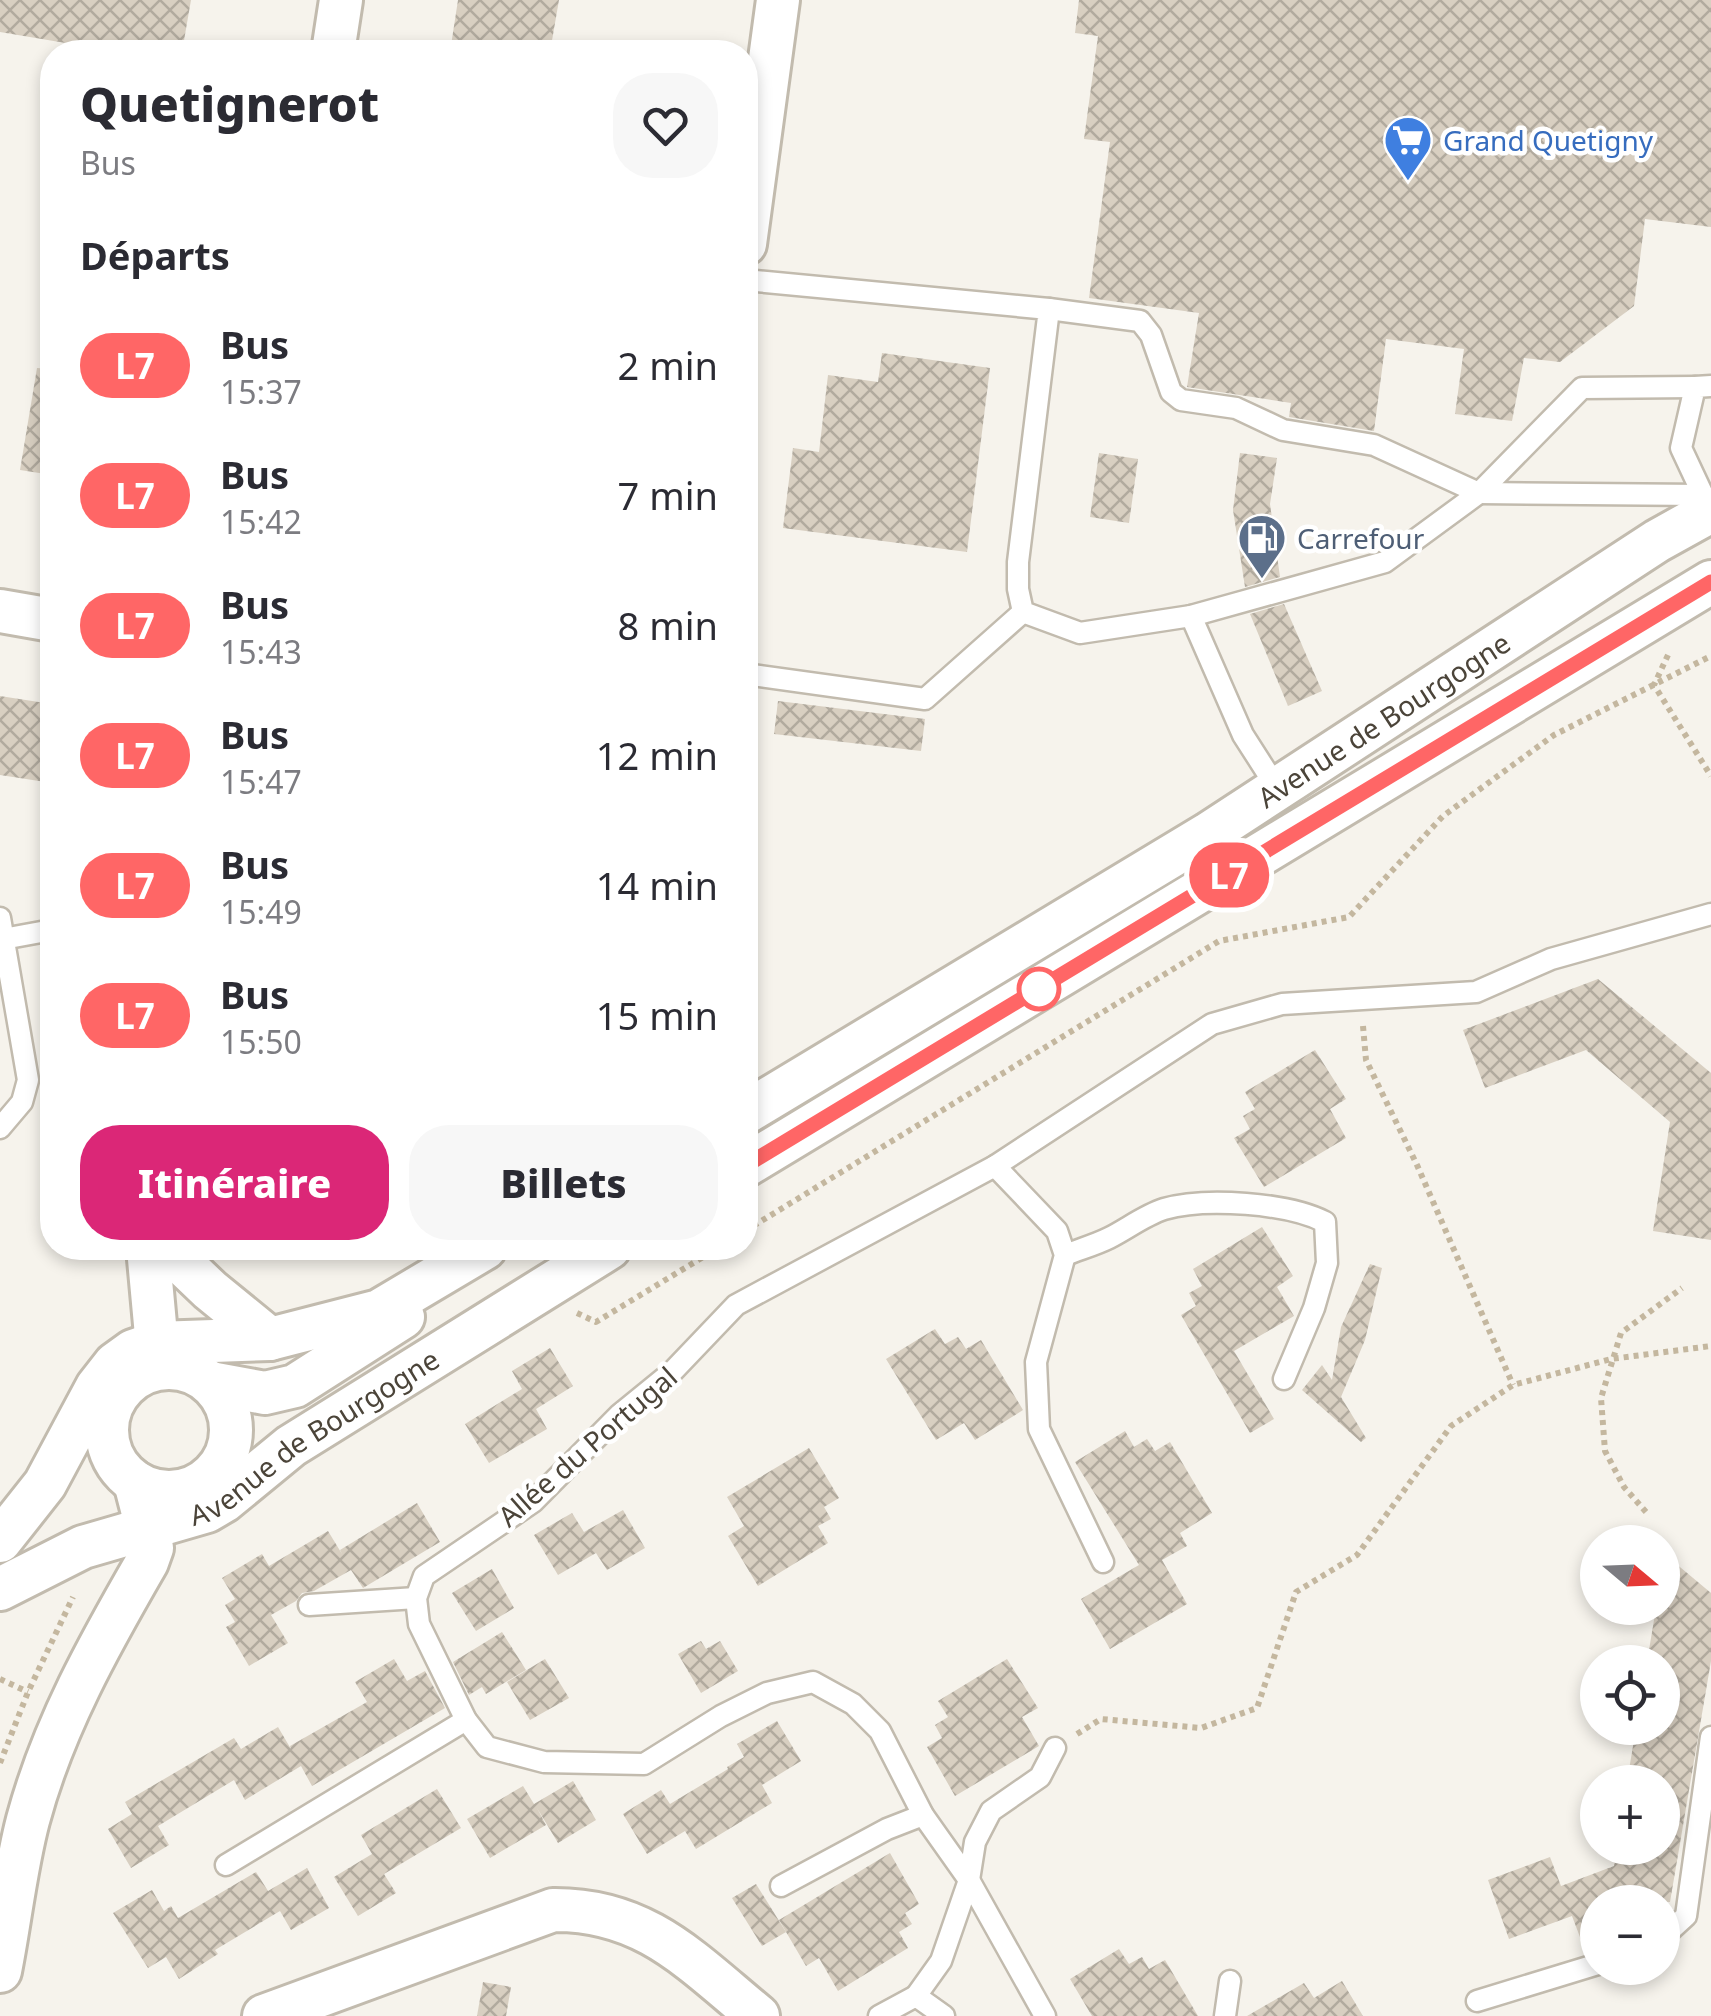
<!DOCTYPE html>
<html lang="fr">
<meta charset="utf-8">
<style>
:root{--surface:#fff;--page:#f7f7f7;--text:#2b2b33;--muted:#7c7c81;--accent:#db2777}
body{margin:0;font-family:"Noto Sans",sans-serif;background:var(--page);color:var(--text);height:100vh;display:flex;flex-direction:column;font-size:38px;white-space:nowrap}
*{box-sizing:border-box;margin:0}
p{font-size:32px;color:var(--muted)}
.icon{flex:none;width:55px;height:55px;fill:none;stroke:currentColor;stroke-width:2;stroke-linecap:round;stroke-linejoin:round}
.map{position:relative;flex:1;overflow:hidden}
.panel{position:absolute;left:40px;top:40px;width:718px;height:1220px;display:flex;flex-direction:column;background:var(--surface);border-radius:40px;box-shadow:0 5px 15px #0003}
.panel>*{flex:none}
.badge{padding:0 20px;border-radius:32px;font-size:35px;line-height:65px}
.needle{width:65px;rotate:109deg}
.tools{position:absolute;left:1580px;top:1525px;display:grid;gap:20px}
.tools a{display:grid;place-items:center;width:100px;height:100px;border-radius:50%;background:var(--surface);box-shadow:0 5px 15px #0003;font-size:50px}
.map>.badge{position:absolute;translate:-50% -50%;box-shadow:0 0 0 5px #fff}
h2{padding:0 40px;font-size:38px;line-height:90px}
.round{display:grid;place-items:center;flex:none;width:105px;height:105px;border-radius:40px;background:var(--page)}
.headline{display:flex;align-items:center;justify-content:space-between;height:170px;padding:0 40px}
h1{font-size:48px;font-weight:800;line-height:75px}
.cta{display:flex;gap:20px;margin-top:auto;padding:20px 40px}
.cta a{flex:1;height:115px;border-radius:40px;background:var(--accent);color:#fff;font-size:40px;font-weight:800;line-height:115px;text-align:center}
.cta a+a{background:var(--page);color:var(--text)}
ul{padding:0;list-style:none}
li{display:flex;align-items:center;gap:30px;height:130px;padding:0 40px}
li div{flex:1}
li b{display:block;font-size:38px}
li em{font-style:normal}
li .badge{min-width:110px;font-weight:700;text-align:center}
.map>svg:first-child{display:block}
</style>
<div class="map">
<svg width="1711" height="2016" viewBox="0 0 1711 2016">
<defs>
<pattern id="building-cross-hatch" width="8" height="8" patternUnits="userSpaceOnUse" patternTransform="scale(2.5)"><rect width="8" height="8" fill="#d8cfc1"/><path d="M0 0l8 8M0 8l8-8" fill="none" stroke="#b1aa9e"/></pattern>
</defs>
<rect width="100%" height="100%" fill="#f6f3ec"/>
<g fill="url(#building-cross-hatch)">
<path d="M0,0H191L182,52H119L0,32Z"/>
<path d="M458,0H559L550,52H450Z"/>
<path d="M1079,0H1711V227L1645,219L1634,306L1560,362L1524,358L1512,421L1455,414L1464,349L1386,339L1374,431L1289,417L1291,403L1187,387L1199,313L1089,298L1110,142L1084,139L1098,36L1075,33Z"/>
<path d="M882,353L990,368L967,552L783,528L793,448L819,452L828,375L878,382Z"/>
<path d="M37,368L52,369V475L20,470Z"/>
<path d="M1099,453L1138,459L1129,523L1090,517Z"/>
<path d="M1240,453L1277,458L1270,504L1280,577L1245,587L1233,510Z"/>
<path d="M1284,604L1322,691L1288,706L1250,614Z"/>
<path d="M0,696L45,703L41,729L52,731V783L0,775Z"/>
<path d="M778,701L925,719L921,751L774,734Z"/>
<path d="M1598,979L1711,1073V1240L1653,1231L1670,1122L1586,1050L1485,1088L1463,1030Z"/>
<path d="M1315,1050L1346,1099L1330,1109L1346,1138L1264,1187L1234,1138L1250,1129L1243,1116L1255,1109L1245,1092Z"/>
<path d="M1262,1227L1293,1276L1277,1287L1294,1316L1234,1351L1274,1419L1250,1433L1181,1315L1196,1306L1189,1293L1202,1286L1193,1269Z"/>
<path d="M1370,1264L1382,1268L1365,1340L1341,1397L1366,1438L1361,1442L1302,1390L1322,1365L1332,1380L1341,1327Z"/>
<path d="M935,1329L945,1344L958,1337L966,1349L981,1340L1023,1410L975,1440L964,1423L936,1440L886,1359Z"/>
<path d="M550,1348L573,1386L536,1409L547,1429L489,1463L465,1424L522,1389L512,1371Z"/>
<path d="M1125,1431L1134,1447L1147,1439L1155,1451L1170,1442L1212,1513L1180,1533L1187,1546L1162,1560L1187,1604L1110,1649L1081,1599L1139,1565L1075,1462Z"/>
<path d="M809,1448L839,1498L824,1507L831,1519L818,1526L828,1543L758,1586L728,1536L744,1526L727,1497Z"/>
<path d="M417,1503L440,1542L363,1588L351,1570L314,1591L302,1593L296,1601L271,1615L288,1643L249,1666L226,1627L235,1622L225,1605L235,1599L222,1578L262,1554L269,1566L328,1531L342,1554L340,1550Z"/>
<path d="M623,1510L645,1548L607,1570L596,1553L558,1575L534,1535L572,1513L589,1540L584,1532Z"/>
<path d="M1662,1552L1711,1593V1661L1670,1902H1598V1951L1586,1953L1572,1916L1509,1939L1488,1880L1550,1857L1561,1886L1614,1866L1617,1848H1662V1782H1627L1636,1728H1662V1662H1647L1656,1608H1662Z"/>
<path d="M492,1569L514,1608L476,1631L452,1593Z"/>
<path d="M502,1632L526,1670L486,1694L482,1687L469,1695L453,1662Z"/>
<path d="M701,1641L706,1649L720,1641L738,1671L701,1693L678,1654Z"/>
<path d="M394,1659L407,1681L425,1671L445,1708L312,1786L301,1766L245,1800L234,1780L158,1826L169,1845L131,1868L108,1829L132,1814L125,1802L234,1738L241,1749L278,1727L291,1749L290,1746L367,1702L355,1682Z"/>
<path d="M545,1659L569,1698L530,1720L507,1682Z"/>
<path d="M1007,1659L1038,1708L1022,1717L1039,1746L955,1796L927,1747L942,1738L935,1725L948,1717L938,1701Z"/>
<path d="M777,1721L801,1761L762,1785L772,1803L696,1849L685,1831L647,1854L623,1814L661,1790L670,1804L728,1769L727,1767L744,1757L737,1744Z"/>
<path d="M573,1781L596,1820L558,1843L537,1808L546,1825L490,1858L467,1819L523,1786L534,1804Z"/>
<path d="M437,1789L461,1828L384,1874L396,1893L358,1916L334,1877L372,1854L361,1835Z"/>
<path d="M890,1853L919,1904L905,1913L912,1924L899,1932L908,1948L838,1991L819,1958L806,1966L779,1920Z"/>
<path d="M307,1868L329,1908L291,1930L280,1911L215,1950L218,1954L179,1979L166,1957L148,1968L113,1913L152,1890L164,1911L171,1906L178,1918L256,1872L268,1891Z"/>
<path d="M756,1884L786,1932L762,1946L732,1898Z"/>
<path d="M1119,1949L1129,1964L1142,1957L1149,1969L1165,1960L1198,2016H1092L1070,1979Z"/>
<path d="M1342,1981L1363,2016H1247L1304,1983L1314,1998Z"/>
<path d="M483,1982L511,1987L506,2016H477Z"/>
</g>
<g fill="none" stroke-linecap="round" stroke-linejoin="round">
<g stroke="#c2bbae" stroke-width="25">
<g id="lane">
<path d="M745,280L1049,309L1018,562V589L1023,612L1080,633L1191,616L1385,562L1479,493L1582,388L1695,387"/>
<path d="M1049,309L1140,321L1151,335L1171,392L1181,400L1236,408L1283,430L1374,445L1479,493L1703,495L1711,509"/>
<path d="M1703,495L1681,448L1695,387L1711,386"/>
<path d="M1191,616L1243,735L1268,774"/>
<path d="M745,674L925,699L1023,612"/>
<path d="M0,918L28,1080L22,1102L0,1128"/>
<path d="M3,939L52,930"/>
<path d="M995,1166L1057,1231L1065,1255L1036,1362L1039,1429L1103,1562"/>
<path d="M1065,1255C1080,1249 1095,1245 1109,1238C1127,1229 1145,1215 1164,1209C1205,1197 1288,1203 1325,1222L1327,1263L1314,1308L1284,1379"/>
<path d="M309,1605L416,1598"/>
<path d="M226,1865L466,1720"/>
<path d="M781,1886L887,1829L923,1815"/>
<path d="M1662,1938L1686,1916L1711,1737"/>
<path d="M916,1996L941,1961L969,1880L975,1842L991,1811L1040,1777L1055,1748"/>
<path d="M1477,2001L1598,1964"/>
<path d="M879,2016L916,1996L944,2016"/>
<path d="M1045,2016L969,1880L923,1815L880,1731L853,1704L813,1682L767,1693L721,1716L644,1764L544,1762L487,1747L466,1720L419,1624L416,1598L424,1576L533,1502L619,1415L673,1371L736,1305L995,1166L1212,1024L1282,1004L1476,992L1551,959L1711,914"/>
<path d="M1225,2016L1230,1981"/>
</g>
</g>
<g stroke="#c2bbae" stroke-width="48">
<g id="street">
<path d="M333,52L341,0"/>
<path d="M745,244L778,0"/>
<path d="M0,611L52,620"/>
<path id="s1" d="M745,1113L1208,834L1657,541L1711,511"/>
<path d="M745,1166L1711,582"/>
<path d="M148,1248L159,1368"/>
<path d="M166,1248L210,1290L270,1339"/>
<circle cx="169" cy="1430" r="62"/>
<path d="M210,1383L265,1393L295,1386L403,1317"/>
<path d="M0,1541L45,1484L97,1387L115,1364L133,1351L156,1343L270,1339L379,1311L485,1248"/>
<path id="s2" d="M0,1589L83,1547L207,1511L224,1501L291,1446L609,1248"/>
<path d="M0,1971C10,1921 15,1869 28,1820C53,1727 99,1645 147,1562L152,1548L135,1482"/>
<path d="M264,2016L553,1910C645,1909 691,1961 758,2016"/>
</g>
</g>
<g stroke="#c4b79f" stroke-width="6" stroke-dasharray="5 5" stroke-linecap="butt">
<path d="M1668,655L1654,685L1711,776"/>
<path d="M1363,1026L1366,1060L1417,1165L1513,1385"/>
<path d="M745,1231L1219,941L1349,917L1443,816L1554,735L1711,656"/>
<path d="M577,1313L596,1322L718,1248"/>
<path d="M1646,1512L1624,1487L1605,1451L1601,1398L1621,1333L1682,1288"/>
<path d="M0,1679L28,1692"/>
<path d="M1077,1734L1101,1719L1201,1728L1257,1708L1296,1592L1357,1555L1451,1426L1513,1385L1611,1359L1711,1346"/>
<path d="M0,1763L28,1692L73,1597"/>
</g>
<use href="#lane" stroke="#fff" stroke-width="20"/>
<use href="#street" stroke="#fff" stroke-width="42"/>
</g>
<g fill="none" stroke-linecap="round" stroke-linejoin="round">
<g stroke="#fff" stroke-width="22">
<path id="line" d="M745,1166L1711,582"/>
</g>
<use href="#line" stroke="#f66" stroke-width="15"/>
</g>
<defs>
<g id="supermarket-pin" transform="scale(2.5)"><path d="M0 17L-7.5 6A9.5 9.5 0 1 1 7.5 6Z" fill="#3f7fe0" stroke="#fff"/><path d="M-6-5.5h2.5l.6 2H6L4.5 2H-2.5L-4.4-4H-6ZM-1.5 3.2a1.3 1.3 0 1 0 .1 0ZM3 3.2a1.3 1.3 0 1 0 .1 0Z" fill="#fff"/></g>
<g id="fuel-pin" transform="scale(2.5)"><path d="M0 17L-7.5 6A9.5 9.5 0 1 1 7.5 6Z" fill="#5c6f8a" stroke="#fff"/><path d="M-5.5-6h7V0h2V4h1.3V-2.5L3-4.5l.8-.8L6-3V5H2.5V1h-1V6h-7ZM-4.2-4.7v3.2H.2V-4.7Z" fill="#fff"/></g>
</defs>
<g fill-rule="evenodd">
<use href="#supermarket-pin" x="1408" y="140"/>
<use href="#fuel-pin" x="1262" y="538"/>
</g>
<circle fill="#fff" stroke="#f66" stroke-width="5" cx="1039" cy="989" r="20"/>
<g text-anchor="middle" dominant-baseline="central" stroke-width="9" stroke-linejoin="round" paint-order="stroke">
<g font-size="28" fill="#366cbe" stroke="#fff" text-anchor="start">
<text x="1443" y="140">Grand Quetigny</text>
</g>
<g font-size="28" fill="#4e5e75" stroke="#fff" text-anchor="start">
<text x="1297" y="538">Carrefour</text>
</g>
<g font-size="28" fill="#4b4439" stroke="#fff">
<text stroke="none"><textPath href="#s1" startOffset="750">Avenue de Bourgogne</textPath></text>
<text stroke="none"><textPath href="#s2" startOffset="352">Avenue de Bourgogne</textPath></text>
<text transform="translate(587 1446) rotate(-41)">Allée du Portugal</text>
</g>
</g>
</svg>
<div class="tools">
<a><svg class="needle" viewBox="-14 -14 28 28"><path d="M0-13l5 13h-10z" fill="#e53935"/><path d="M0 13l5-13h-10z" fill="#7c7c81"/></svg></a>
<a><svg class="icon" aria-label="locate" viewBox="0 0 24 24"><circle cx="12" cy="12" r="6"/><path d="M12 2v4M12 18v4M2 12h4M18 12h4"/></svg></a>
<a>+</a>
<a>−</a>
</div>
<b class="badge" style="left:1229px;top:875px;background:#f66;color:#fff">L7</b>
<section class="panel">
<div class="headline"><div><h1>Quetignerot</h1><p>Bus</p></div><a class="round"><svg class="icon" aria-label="heart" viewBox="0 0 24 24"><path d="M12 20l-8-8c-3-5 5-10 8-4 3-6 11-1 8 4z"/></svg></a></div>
<h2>Départs</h2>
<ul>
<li><span class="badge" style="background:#f66;color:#fff">L7</span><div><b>Bus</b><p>15:37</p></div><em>2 min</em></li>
<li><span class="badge" style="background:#f66;color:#fff">L7</span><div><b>Bus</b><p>15:42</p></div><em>7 min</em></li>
<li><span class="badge" style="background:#f66;color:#fff">L7</span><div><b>Bus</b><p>15:43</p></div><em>8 min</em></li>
<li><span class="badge" style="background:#f66;color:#fff">L7</span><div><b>Bus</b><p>15:47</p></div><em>12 min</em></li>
<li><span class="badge" style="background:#f66;color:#fff">L7</span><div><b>Bus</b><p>15:49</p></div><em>14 min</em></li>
<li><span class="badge" style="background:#f66;color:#fff">L7</span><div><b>Bus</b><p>15:50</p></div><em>15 min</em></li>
</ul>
<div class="cta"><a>Itinéraire</a><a>Billets</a></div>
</section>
</div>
